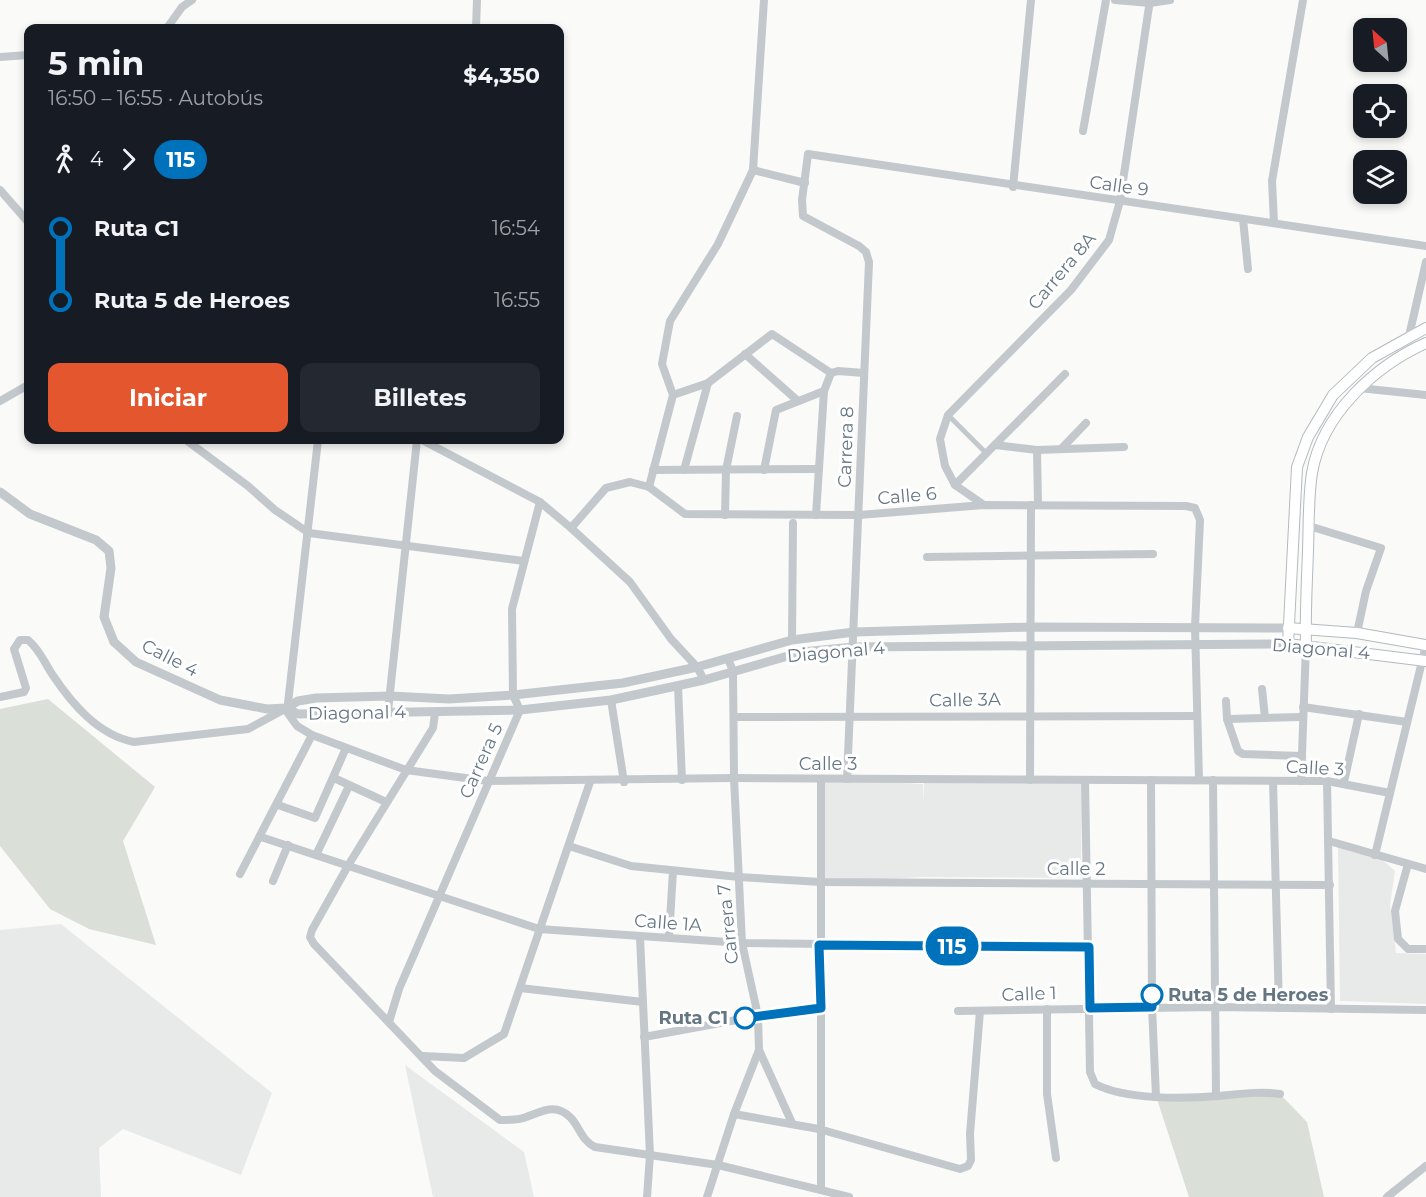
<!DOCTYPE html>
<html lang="es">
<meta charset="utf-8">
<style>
:root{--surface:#171b24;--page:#242831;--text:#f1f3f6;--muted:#9ea1a6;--accent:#e4572e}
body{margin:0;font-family:Montserrat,sans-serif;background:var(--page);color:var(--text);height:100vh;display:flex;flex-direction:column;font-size:22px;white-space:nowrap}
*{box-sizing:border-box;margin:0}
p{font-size:20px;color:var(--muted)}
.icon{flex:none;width:33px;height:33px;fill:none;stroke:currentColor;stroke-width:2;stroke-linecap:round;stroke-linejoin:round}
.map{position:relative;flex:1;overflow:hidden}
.sheet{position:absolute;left:24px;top:24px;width:540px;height:420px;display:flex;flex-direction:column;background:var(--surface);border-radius:12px;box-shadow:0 3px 9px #0003}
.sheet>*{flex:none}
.badge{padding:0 12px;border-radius:20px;font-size:21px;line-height:39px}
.needle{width:39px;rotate:333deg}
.controls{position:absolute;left:1353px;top:18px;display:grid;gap:12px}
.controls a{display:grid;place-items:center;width:54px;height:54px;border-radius:12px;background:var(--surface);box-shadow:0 3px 9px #0003;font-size:30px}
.map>.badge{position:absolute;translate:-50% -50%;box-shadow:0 0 0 3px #fff}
.legs{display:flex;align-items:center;gap:9px;height:66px;padding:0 24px;font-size:20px}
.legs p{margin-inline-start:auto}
.overview{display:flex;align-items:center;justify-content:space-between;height:102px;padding:0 24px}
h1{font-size:33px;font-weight:700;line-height:45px}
.cta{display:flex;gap:12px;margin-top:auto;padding:12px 24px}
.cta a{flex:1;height:69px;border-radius:12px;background:var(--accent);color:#fff;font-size:24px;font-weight:700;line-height:69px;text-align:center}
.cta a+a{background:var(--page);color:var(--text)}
ul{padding:0 24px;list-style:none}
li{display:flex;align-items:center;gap:21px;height:72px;font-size:22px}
li i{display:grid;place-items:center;width:9px;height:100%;margin:0 8px;background:currentColor}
li i::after{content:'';width:15px;height:15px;margin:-8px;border:4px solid;border-radius:50%;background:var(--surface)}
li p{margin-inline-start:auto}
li:first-child i{background:linear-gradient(#0000 50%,currentColor 0)}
li:last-child i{background:linear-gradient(currentColor 50%,#0000 0)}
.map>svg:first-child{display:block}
</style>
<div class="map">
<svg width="1426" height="1197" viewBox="0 0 1426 1197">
<rect width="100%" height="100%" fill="#fafaf8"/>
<g fill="#e8e9e9">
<path d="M821,779L923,784V805L924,783H1082L1081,878L923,877L821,882Z"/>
<path d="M1338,846L1378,856L1395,871L1390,905L1396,953L1426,954V1004L1340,1001Z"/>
<path d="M61,924L272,1093L241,1175L123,1129L99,1148L101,1197H0V930Z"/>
<path d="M405,1065L524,1152L534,1197H433Z"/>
</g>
<g fill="#dadfd7">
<path d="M48,699L155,787L123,841L156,945L89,929L50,909L0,846V709Z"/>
<path d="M1280,1094L1307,1122L1324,1197H1189L1156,1096Z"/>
</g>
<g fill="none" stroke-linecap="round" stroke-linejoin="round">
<g stroke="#b3babf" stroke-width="12">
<g id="secondary">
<path d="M1426,328L1372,358L1333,395L1308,437L1297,467L1288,644L1426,661"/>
<path d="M1288,628L1357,633L1426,645"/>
<path d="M1306,646C1305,614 1307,582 1308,550C1309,525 1308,498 1312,473C1322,414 1375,366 1426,343"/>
</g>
</g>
<path stroke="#c3c8cc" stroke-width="5" d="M948,415L987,454"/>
<g stroke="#c3c8cc" stroke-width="8">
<path d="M1115,0L1150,3L1170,0"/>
<path d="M167,28L182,7L192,0"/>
<path d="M476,28L477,0"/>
<path d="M0,57L28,55"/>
<path d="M1083,131L1106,0"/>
<path d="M753,170L805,183"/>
<path d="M1013,187L1031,0"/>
<path d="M0,190L28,222"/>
<path d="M1243,219L1248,269"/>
<path d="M1274,223L1272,181L1303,0"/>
<path d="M1409,336L1426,262"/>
<path d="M745,354L798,401"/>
<path d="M831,373L838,371L864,373"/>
<path d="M1359,388L1426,395"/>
<path d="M673,395L662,364L670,321L718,244L753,170L764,0"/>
<path d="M0,401L28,385"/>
<path d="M186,440L248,486L275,510L309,533L524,561"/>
<path d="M318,440L287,712L297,726L312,735L406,770L488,781L734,778L1327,781L1390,793"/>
<path d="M422,440L540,502L571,528L630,582L671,639L697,667L704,680"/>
<path d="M995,445L1037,450L1124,447"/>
<path d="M1061,449L1086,423"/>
<path d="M1037,450L1038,505"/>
<path d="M653,470L819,469"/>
<path d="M684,470L708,383"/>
<path d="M764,470L776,410L824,391"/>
<path d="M955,485L1065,374"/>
<path d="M649,487L673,395L708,383L772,334L831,373"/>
<path d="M984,505L955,485L945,466L940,439L948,415L1071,290L1109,240L1120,201L1150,0"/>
<path d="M725,515L726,470L737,416"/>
<path d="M816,515L824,391L831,373"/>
<path d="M1309,526L1381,548L1366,591L1357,633"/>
<path d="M571,528L606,488L630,482L649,487L685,514L859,515L984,505L1186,506L1195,508L1200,520L1195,627L1199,780"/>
<path d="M927,557L1153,554"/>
<path d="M792,640L793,523"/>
<path d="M678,686L682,780"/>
<path d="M1262,689L1265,718"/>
<path d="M0,697L24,692L26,688L14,649L20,640H28C40,650 44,662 52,674C72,704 98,735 134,742L248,729L285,709"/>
<path d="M611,700L624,782"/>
<path d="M1226,701L1227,719L1238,751L1243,754L1302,756"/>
<path d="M1303,707L1407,722"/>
<path d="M388,711L417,440"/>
<path d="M435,713L433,728L349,864L312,930L310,937L314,944L435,1071L500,1120C506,1120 513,1120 519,1119C538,1115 553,1100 571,1118C580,1128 582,1141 595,1147L718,1165L849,1197"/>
<path d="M735,717L1196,716"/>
<path d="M1227,719L1302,717"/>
<path d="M334,778L386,802"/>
<path d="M847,779L869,262L866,252L859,246L803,216L802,200L808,154L1426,246"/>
<path d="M1030,780L1031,505"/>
<path d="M1085,780L1090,1072L1095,1084C1126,1100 1184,1099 1219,1096C1240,1094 1259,1091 1280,1094"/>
<path d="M1151,780L1152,1007L1156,1096"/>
<path d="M1213,780L1216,1096"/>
<path d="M1273,781L1279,1008"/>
<path d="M1301,781L1306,646"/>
<path d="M1327,781L1331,1009"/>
<path d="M1344,782L1359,714"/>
<path d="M278,805L315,818L346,748"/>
<path d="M261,837L539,929L742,943L1089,947"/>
<path d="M1329,841L1426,869"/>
<path d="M569,846L631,866L739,877L821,882L1330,885"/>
<path d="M317,853L349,786"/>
<path d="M1375,855L1426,645"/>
<path d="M1408,864L1395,911L1398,939L1408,949H1426"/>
<path d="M240,874L312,735"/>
<path d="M273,881L288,845"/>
<path d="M640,937L650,1155L647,1197"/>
<path d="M669,937L673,871"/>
<path d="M520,988L643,1002"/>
<path d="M1047,1009V1094L1056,1158"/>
<path d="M958,1011L1215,1007L1426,1010"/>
<path d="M389,1022L399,989L520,710L513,695L512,609L540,502"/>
<path d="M644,1037L758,1016L821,1008"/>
<path d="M759,1050L792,1123"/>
<path d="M423,1056L464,1058L504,1034L590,782"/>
<path d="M734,1114L819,1129L960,1169L968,1166L971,1160L970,1134L980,1011"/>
<path d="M821,1189V779"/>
<path d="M707,1197L734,1114L759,1050L758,1016L742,943L734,778L733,671L728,659"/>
<path d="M1387,1197L1426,1166"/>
</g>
<g stroke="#c3c8cc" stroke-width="9">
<path d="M0,492L30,514L96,540L109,551L111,568L104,617L114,642L136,662L220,700L267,709L286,708L298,701L316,698L390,696L449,699L513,695L623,683L697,667L792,640L854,632L1031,627L1288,628"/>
<path d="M286,708L298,714L520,710L611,700L704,680L802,652L853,647L1288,644"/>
</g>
<use href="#secondary" stroke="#fff" stroke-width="10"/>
</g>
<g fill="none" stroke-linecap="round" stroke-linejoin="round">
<g stroke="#fff" stroke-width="14">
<path id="line-1" d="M745,1018L821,1008L819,945L1089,947L1090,1008L1152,1007V995"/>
</g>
<use href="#line-1" stroke="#0072bc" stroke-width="9"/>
</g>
<g fill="#fff" stroke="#0072bc" stroke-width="3">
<circle cx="1152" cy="995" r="10"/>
<circle cx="745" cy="1018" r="10"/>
</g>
<g text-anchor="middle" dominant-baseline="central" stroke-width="6" stroke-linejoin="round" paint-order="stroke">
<g font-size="18" fill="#657683" stroke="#fff">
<text transform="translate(1119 186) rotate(8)">Calle 9</text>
<text transform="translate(1062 271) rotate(-50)">Carrera 8A</text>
<text transform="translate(846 447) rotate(-88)">Carrera 8</text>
<text transform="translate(907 496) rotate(-5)">Calle 6</text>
<text transform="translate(1321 649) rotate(5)">Diagonal 4</text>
<text transform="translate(836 652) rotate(-5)">Diagonal 4</text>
<text transform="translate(170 658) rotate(27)">Calle 4</text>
<text transform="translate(965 700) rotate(-1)">Calle 3A</text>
<text transform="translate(357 713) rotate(-1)">Diagonal 4</text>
<text transform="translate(481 761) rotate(-66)">Carrera 5</text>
<text x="828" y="764">Calle 3</text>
<text transform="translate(1315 768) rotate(3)">Calle 3</text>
<text x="1076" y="869">Calle 2</text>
<text transform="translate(668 923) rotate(4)">Calle 1A</text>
<text transform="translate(728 924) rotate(-96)">Carrera 7</text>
<text transform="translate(1029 994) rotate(-2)">Calle 1</text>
</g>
<g font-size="18" font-weight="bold" fill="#657683" stroke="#fff" text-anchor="start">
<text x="1168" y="995">Ruta 5 de Heroes</text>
<text x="728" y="1018" text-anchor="end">Ruta C1</text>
</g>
</g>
</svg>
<div class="controls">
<a><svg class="needle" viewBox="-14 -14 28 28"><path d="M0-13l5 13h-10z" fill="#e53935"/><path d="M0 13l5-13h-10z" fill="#9ea1a6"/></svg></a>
<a><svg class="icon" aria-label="locate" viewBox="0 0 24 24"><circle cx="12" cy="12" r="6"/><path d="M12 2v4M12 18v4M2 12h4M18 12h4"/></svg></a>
<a><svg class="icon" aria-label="layers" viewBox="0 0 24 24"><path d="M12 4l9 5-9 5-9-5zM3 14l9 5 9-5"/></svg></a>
</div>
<b class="badge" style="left:952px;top:946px;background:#0072bc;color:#fff">115</b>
<section class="sheet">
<div class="overview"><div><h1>5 min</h1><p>16:50 – 16:55 · Autobús</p></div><b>$4,350</b></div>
<div class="legs"><svg class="icon" aria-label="walk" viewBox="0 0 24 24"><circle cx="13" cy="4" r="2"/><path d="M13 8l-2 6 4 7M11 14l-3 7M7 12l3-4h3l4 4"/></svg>4<svg class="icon" aria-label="forward" viewBox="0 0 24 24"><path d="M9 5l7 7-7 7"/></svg><b class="badge" style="background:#0072bc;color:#fff">115</b></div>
<ul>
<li><i style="color:#0072bc"></i><b>Ruta C1</b><p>16:54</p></li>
<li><i style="color:#0072bc"></i><b>Ruta 5 de Heroes</b><p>16:55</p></li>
</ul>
<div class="cta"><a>Iniciar</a><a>Billetes</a></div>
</section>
</div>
